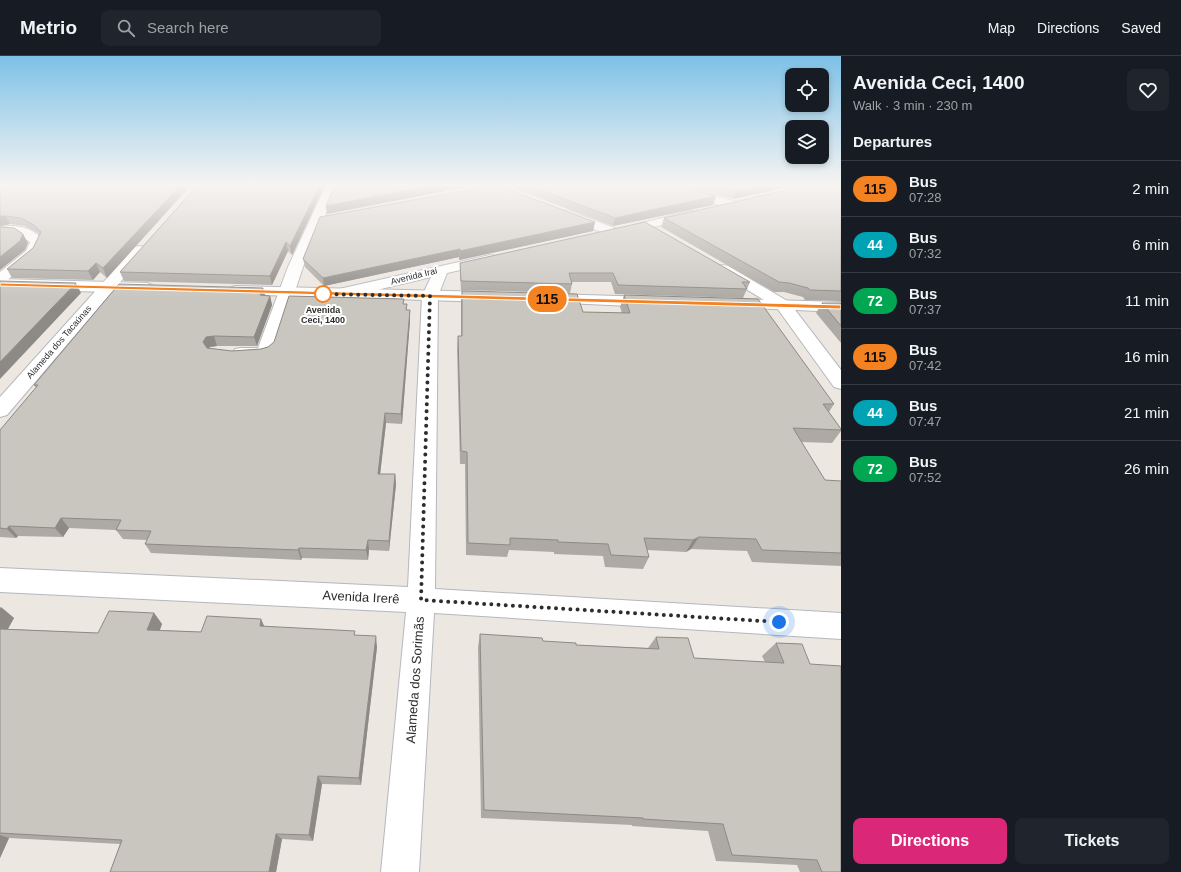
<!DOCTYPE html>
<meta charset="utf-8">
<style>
:root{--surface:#171b24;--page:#20242c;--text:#f1f3f6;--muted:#9ea1a6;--line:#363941;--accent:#db2777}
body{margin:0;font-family:Arial,sans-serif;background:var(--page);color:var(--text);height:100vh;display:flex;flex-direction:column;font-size:15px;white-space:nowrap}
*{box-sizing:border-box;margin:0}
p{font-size:13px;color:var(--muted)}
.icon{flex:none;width:22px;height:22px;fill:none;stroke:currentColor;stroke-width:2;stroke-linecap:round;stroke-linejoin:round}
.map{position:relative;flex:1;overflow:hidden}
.sheet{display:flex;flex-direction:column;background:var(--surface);width:340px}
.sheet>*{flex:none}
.badge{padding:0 8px;border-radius:13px;font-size:14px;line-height:26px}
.tools{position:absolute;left:785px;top:12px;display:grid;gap:8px}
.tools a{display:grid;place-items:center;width:44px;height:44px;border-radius:8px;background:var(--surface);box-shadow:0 2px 6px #0003;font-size:20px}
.you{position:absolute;width:20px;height:20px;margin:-10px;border:3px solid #fff;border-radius:50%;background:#1a73e8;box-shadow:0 0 0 6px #1a73e833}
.map>.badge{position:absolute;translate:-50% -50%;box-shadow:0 0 0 2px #fff}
h2{padding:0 12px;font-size:15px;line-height:36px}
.round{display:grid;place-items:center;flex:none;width:42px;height:42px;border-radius:8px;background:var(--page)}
.overview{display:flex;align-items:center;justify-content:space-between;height:68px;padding:0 12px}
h1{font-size:19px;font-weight:700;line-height:30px}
.primary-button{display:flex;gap:8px;margin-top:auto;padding:8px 12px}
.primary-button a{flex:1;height:46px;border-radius:8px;background:var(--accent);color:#fff;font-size:16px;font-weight:700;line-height:46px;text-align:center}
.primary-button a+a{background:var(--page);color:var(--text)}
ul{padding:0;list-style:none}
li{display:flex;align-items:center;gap:12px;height:56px;padding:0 12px;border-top:1px solid var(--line)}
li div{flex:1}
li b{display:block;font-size:15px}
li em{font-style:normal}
li .badge{min-width:44px;font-weight:700;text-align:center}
header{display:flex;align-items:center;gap:24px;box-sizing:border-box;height:56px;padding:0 20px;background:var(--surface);border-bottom:1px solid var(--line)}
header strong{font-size:19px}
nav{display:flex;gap:22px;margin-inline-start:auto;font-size:14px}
.search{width:280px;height:36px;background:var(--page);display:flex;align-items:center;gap:10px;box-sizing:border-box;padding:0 14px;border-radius:8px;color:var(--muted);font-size:15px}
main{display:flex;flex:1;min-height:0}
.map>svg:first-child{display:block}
</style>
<header>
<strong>Metrio</strong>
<div class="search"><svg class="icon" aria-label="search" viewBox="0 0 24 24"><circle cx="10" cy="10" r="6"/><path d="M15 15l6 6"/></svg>Search here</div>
<nav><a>Map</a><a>Directions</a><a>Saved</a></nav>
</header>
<main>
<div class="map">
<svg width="841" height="816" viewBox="0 0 841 816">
<rect width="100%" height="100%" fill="#ede7e1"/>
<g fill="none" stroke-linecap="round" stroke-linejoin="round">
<g stroke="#b4b7bf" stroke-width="2">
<g id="minor">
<path d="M326,129H338L303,211L275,295C266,307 247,304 235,301L232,297L235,293L241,292H258L288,211Z"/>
<path d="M659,129H677L737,146L739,149L737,152H729L661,131Z"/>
<path d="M567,154L617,173L691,155L695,156L697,159L695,162L620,178L614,181L563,161L561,158L563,155Z"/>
<path d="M10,170C24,170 36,174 44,186L37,200L5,226L0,227V216L26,195L30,186L19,179H0V171Z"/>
<path d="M140,190L145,191L147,194L145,197L7,359L0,361V341L135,191Z"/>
<path d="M490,199L495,200L497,203L495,206L447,217L438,240L435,533L841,557V583L434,557L419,816H381L406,556L0,536V512L408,531L422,240L431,221L339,243L334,241L331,238L334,235L339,233Z"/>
<path d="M723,209L728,210L789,246L841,314V333L834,331L777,252L718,216L716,213L718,210Z"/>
</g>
</g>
<g stroke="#b4b7bf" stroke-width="2">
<g id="tertiary">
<path d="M0,223L147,227L152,229L155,232L152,235L147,237L0,233Z"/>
<path d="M235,230L491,236L497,238L499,241L497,244L491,246L230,238L227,235L230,232Z"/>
<path d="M549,238L653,241L659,243L661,246L659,249L653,251L543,246L541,243L543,240Z"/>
<path d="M733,243L841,246V256L727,251L725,248L727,245Z"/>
</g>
</g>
<use href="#minor" fill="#fff" fill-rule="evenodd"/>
<use href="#tertiary" fill="#fff" fill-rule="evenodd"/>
</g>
<g fill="#ada9a4">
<path d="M0,129H191L107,222L100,216L93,224L12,222L7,213L33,192L39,179L38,177L25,170L10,168L0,170Z"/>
<path d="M198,129H325L292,199L288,195L272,229L124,225L120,216Z"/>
<path d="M505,129H678L716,140L713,149L613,170Z"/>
<path d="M682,129H798L733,143Z"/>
<path d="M829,129H841V134Z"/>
<path d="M841,134V245L805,244L803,241L784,236H774L661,171L664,162Z"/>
<path d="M595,166L593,175L459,204V201L324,230L305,211L303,203Z"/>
<path d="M460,207L750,226L743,242L615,238L611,226H572V228L570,237L461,234L460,216Z"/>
<path d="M462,235L583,256L622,257L620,251L624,239L834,348L829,356L841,373V375L832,387L801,386L825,424L841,425V510L752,506L747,495L691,493L686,496L647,494L649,501L643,513L605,511L603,500L554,498V496L509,494L507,501L466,499L465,408H460L457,293L458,280H461V247Z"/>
<path d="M265,239L270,240L272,249L257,290H217L210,291L209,292L232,295L261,293L404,248L407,254H410V264L402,368L386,367L380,418H395L396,428L389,495L369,494L368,504L302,502L301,504L151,497L145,488L147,484L123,483L116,474L69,472L63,481L18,480L16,482L0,481V374L36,332L34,329Z"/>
<path d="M822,247H841V287L816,257Z"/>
<path d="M0,551L14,562L8,573L98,577L154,557L162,568L160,574L201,576L265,571L356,579L377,591L361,729L322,728L313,785L282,783L276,816H110L120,788L9,782L0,802Z"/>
<path d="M480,578L576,589L648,592L656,581L694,602L765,606L762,600L776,587L802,588L841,816H800L797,809L716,805L708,775L632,770V769L481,762L478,591Z"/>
</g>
<g fill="#8d8a86">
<path d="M181,129H191L107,222L103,212Z"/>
<path d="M320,129H325L292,199L290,190Z"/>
<path d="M436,129H477L327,158L326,150Z"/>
<path d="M765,129H798L733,143L736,135Z"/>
<path d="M716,140L713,149L613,170L615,162Z"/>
<path d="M0,160H5L10,168L0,170Z"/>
<path d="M595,166L593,175L459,204L460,195Z"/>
<path d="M23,178L28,187L25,194L0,214V201Z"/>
<path d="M286,186L288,195L272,229L270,220Z"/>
<path d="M460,193L459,201L324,230L323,222Z"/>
<path d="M96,207L100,216L93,224L88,215Z"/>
<path d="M76,227L81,237L0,323V306Z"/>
<path d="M263,232L266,242L260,239Z"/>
<path d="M270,240L272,249L257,290L254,281Z"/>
<path d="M410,254V264L402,368L401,358Z"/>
<path d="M214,280L217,290L210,291L206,296L203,286L206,281Z"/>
<path d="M385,357L386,367L379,428L378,418Z"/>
<path d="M395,418L396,428L389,495V485Z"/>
<path d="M61,462L69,472L63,481L55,472Z"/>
<path d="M9,470L18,480L16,482L7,473Z"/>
<path d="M699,481L691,493L686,496L693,484Z"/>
<path d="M368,484L369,494L368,504L366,494Z"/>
<path d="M299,492L302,502L301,504L298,494Z"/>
<path d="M1,551L14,562L2,583L0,582V553Z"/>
<path d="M154,557L162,568L156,584L147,574Z"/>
<path d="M261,563L266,574L260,570Z"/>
<path d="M376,580L377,591L361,729L359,722Z"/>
<path d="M318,720L322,728L313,785L309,779Z"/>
<path d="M276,778L282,783L276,816H269Z"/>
<path d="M0,779L9,782L0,802Z"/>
</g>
<g fill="#c9c5bf" stroke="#8d8a86">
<path d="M0,129H181L103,212L96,207L88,215L7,213L33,192L41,176L34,169L21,162L5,160H0Z"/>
<path d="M198,129H320L290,190L286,186L270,220L120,216Z"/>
<path d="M335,129H436L326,150Z"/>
<path d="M496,129L595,166L460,195V193L323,222L303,203L320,161Z"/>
<path d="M527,129H678L716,140L615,162Z"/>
<path d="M714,129H765L736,135Z"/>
<path d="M809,129H827L841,134V235L810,234L808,232L789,227L779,226L664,162Z"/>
<path d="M645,166L750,226H742L747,233L618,229L613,217H569L572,228L461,225L460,207Z"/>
<path d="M0,171L14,172L23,178L20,185L0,201Z"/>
<path d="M0,225L76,227L0,306Z"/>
<path d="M119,228L263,232L260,239L270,240L254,281L214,280L206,281L203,286L207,292L232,295L261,293L268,291L274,286L289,240L404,243L403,248H407L406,254H410L401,358L385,357L378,418H395L389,485L368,484L366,494L299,492L298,494L145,488L151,475L116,474L121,464L61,462L55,472L9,470L7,473L0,472V374L38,329H34Z"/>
<path d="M462,235L577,238L583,256L630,257L624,239L758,243L834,348H823L841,373V374L793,372L825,424L841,425V497L762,494L756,483L699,481L693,484L644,482L649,501L611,499L608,488L558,486V484L510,482V489L468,487L467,396L461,395L458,280H462Z"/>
<path d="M822,247H841V270Z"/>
<path d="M109,555L154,557L147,574L201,576L207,560L261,563L260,570L355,575L354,579L376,580L359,722L318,720L309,779L276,778L269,816H110L122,784L0,777V573L98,577Z"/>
<path d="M480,578L542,582L543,585L576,587V589L659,593L656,581L688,582L694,602L784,607L776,587L802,588L810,608L841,610V816H822L817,804L732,799L723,768L643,763V762L484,754Z"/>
</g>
<linearGradient id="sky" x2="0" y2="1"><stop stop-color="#7dc1e7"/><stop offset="0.53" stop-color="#f7f4f2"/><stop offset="1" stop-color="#f7f4f2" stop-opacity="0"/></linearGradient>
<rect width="841" height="243" fill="url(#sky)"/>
<path fill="#f58220" stroke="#fff" d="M0,227L841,249V253L0,230Z"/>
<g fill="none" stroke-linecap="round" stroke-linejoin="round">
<path stroke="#2d2d2d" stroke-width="4" stroke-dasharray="0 7.2" d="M323,238H319L430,240L421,544L779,566"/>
</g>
<circle fill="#fff" stroke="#f58220" stroke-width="2" cx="323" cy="238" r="8"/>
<g text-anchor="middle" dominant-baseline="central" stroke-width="4" stroke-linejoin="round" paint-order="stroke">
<g font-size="9" fill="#2d2d2d" stroke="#fff">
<text transform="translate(414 220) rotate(-14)">Avenida Iraí</text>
<text transform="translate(59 286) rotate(-49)">Alameda dos Tacaúnas</text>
</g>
<g font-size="9" font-weight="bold" fill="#2d2d2d" stroke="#fff">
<text x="323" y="254">Avenida<tspan x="323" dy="10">Ceci, 1400</tspan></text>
</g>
<g font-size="13" fill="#2d2d2d" stroke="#fff">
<text transform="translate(361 541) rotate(3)">Avenida Irerê</text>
<text transform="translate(415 624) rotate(-86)">Alameda dos Sorimãs</text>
</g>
</g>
</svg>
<div class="tools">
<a><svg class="icon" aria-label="locate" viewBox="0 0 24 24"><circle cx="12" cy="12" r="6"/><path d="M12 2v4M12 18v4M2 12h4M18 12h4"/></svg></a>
<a><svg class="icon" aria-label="layers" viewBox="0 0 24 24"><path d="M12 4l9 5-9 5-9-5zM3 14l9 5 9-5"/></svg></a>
</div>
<div class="you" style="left:779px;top:566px"></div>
<b class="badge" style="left:547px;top:243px;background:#f58220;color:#111">115</b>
</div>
<section class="sheet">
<div class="overview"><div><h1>Avenida Ceci, 1400</h1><p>Walk · 3 min · 230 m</p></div><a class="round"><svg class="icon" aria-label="heart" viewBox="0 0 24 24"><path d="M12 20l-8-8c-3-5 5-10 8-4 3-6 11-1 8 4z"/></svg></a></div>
<h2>Departures</h2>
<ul>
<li><span class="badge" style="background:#f58220;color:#111">115</span><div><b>Bus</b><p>07:28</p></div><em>2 min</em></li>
<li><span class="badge" style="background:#00a3b4;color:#fff">44</span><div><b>Bus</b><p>07:32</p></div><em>6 min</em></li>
<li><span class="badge" style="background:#00a651;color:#fff">72</span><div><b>Bus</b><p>07:37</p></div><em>11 min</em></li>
<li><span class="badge" style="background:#f58220;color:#111">115</span><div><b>Bus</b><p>07:42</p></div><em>16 min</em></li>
<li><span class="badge" style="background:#00a3b4;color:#fff">44</span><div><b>Bus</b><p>07:47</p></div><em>21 min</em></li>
<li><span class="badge" style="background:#00a651;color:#fff">72</span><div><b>Bus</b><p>07:52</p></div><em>26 min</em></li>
</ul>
<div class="primary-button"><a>Directions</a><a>Tickets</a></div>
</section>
</main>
